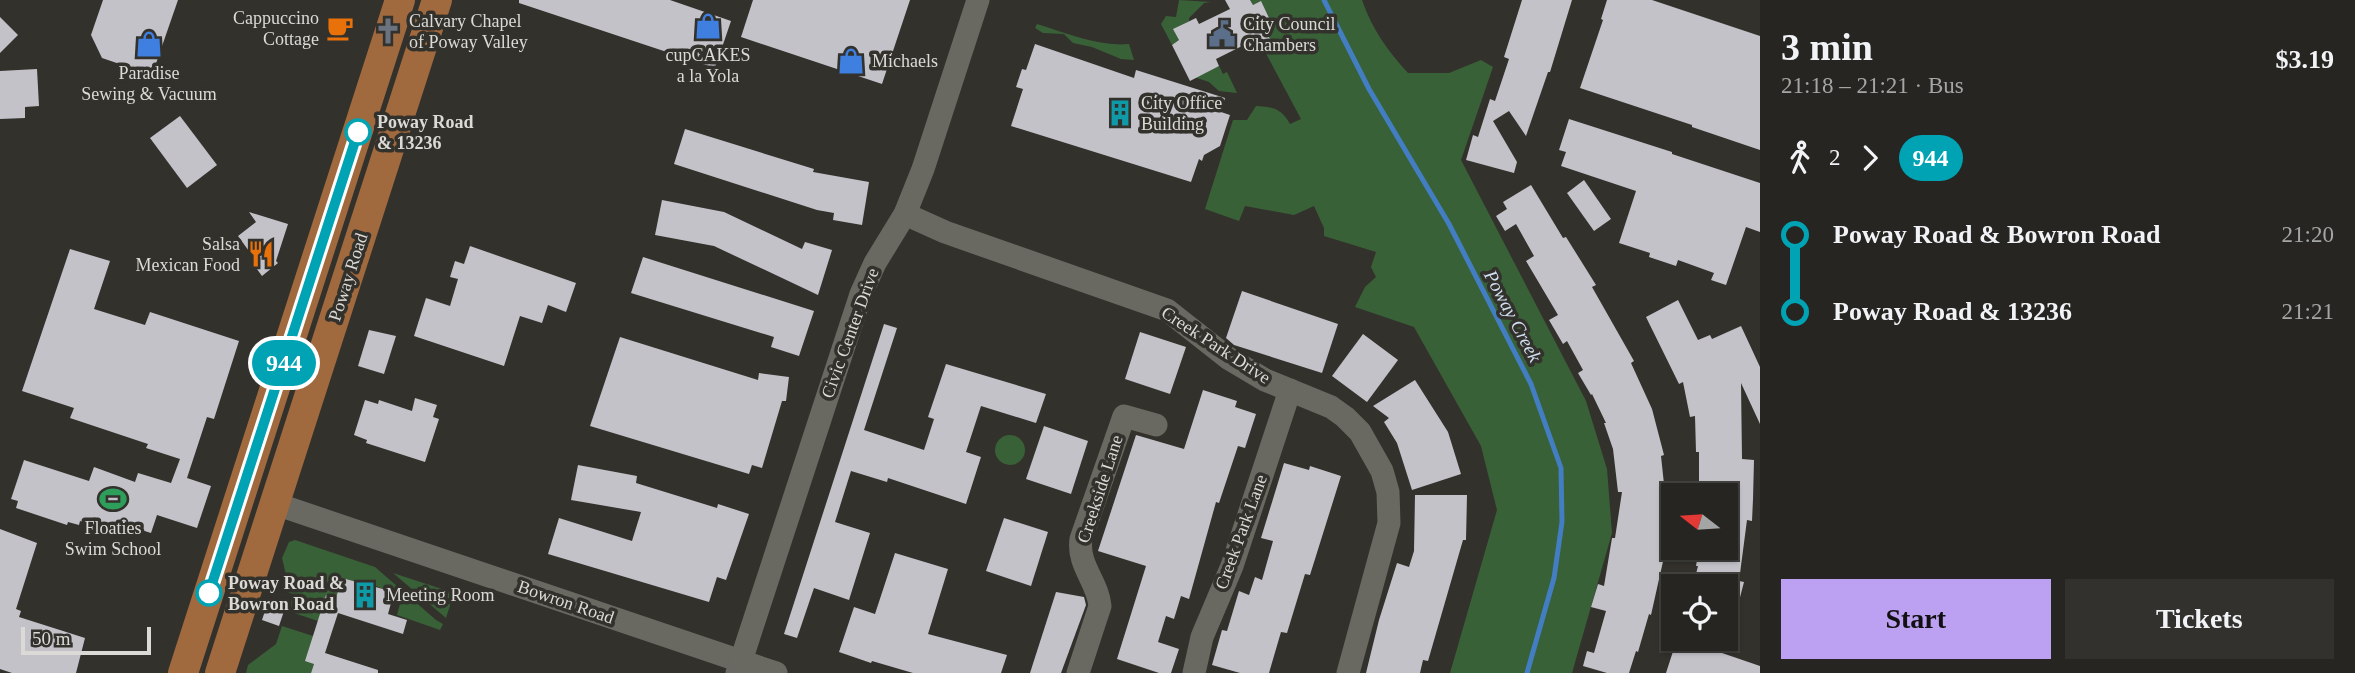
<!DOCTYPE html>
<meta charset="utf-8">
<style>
:root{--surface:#262521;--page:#32312e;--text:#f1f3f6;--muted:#a4a5a5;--line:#42423f;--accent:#bca0f2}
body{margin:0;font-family:Georgia,serif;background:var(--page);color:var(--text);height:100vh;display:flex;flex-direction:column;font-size:26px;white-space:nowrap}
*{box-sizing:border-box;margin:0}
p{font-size:23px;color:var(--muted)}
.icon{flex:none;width:38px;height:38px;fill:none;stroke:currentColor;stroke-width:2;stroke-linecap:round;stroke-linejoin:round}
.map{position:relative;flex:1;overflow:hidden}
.details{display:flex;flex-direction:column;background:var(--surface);width:595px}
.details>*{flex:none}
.badge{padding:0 14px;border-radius:23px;font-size:24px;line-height:46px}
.needle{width:46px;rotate:287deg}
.buttons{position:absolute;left:1661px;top:483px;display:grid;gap:14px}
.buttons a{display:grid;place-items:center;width:77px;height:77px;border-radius:0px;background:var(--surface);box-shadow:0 2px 5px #0004,0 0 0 2px var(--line);font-size:35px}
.scale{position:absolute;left:21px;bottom:18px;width:130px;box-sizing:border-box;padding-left:7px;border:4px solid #dbdad6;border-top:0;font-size:19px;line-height:24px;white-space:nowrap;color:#dbdad6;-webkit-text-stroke:5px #33312c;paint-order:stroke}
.map>.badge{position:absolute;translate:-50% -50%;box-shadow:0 0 0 4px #fff}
.legs{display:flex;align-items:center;gap:10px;height:77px;padding:0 21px;font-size:23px}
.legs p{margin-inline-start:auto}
.summary{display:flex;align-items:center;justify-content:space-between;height:119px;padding:0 21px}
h1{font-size:38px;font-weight:700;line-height:52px}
.button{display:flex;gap:14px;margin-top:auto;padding:14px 21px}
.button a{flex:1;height:80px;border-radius:0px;background:var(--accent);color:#111;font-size:28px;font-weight:700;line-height:80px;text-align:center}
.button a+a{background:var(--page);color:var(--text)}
ul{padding:0 21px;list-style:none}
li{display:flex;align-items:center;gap:24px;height:77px;font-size:26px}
li i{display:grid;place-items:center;width:10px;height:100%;margin:0 9px;background:currentColor}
li i::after{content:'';width:18px;height:18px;margin:-9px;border:5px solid;border-radius:50%;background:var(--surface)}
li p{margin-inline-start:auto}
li:first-child i{background:linear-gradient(#0000 50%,currentColor 0)}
li:last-child i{background:linear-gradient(currentColor 50%,#0000 0)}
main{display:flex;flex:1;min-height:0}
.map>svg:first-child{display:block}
</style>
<main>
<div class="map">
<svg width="1760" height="673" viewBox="0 0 1760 673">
<rect width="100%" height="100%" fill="#33312c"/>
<g fill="#396138">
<path d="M1179,0L1211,2L1204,3L1189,18V21L1174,29L1179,40L1172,45L1161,24L1166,16L1176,17Z"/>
<path d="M1250,0H1362C1372,29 1387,50 1408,73H1449L1481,60L1493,67L1461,160L1586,401L1607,469L1612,533L1572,673H1450L1497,510L1481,446L1414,327L1355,307L1365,287L1376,277L1371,267L1376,252L1324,236V228L1314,206L1294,215L1245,206L1239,221L1205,209L1233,120H1247L1256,106C1273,107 1281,108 1290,124L1301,119L1261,44L1270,39L1263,26L1271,21L1261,2L1253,5Z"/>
<path d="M1037,24C1067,33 1098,47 1129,44L1134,60L1121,59L1092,47L1073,43L1064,34L1043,33L1035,28Z"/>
<path d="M1219,66L1223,74L1227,72L1237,93L1219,91L1209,82L1188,75Z"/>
<circle cx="1010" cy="450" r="15"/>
<path d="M295,540L375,567L436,620L443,624L440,630L397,615L402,596L373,585L371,587L343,578L336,598L326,595L318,621L288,611L293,594L284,591L287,579L282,558L289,542Z"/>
<path d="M393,573L454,593L446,618Z"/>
<path d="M282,626L313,636L314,664L311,673H246L248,665L276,644Z"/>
</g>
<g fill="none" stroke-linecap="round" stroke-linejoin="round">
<path stroke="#427ec1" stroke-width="5" d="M1324,0L1369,89L1449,224L1531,384L1561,468L1562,522L1554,578L1527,673"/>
</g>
<g fill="#c4c2c9">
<path d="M103,0H178L152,75L102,58L91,35Z"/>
<path d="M519,0H670L731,21L715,68L519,3Z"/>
<path d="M753,0H910L882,84L741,37Z"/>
<path d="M1225,0H1250L1253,5L1261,1L1271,22L1263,26L1270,39L1249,50L1246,44L1216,59L1219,66L1190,81L1172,45L1179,40L1173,29L1196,18L1199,24L1230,9Z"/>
<path d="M1522,0H1572L1550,72H1548L1526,136L1509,111L1493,121L1517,162L1514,173L1466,160L1473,135L1478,137L1490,99L1495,101L1509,59L1504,57Z"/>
<path d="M1607,0H1652L1760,36V150L1692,127V125L1580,88L1603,20L1601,19Z"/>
<path d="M0,17L18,35L0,53Z"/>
<path d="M1035,44L1134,78L1136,70L1225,98L1221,112L1230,115L1220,146L1204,155L1202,161L1199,159L1191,182L1011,126L1023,89L1016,87L1022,69L1026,70Z"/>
<path d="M37,69L39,106L25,107V118L0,119V71Z"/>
<path d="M180,116L217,165L187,188L150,138Z"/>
<path d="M1569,119L1672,152V154L1760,183V232L1746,227L1726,285L1711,280L1714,273L1678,260L1676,266L1649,257L1650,253L1619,243L1636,191L1561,166L1566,152L1559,150Z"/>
<path d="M685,129L814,169L813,172L869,182L862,225L833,220L834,213L817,210L674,164Z"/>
<path d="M1584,180L1611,219L1594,231L1567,193Z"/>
<path d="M1531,185L1563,238L1566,237L1596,285L1592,287L1634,361L1631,363L1652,409L1664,455L1661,456L1666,503L1662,533L1667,534L1664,557L1651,615L1649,614L1638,652L1636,651L1629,673H1607L1583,666L1587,651L1594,653L1606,611L1591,607L1598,584L1604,586L1612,538H1615L1622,492H1618L1613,449L1604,423H1606L1592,394L1591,395L1578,373L1583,370L1567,341L1563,344L1549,320L1558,315L1526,261L1534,256L1516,224L1505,231L1496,216L1507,209L1503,202Z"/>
<path d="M662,200L724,212L802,249L805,242L832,250L818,295L714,246L655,235Z"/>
<path d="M249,212L288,224L276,261L278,263L262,276L251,261L254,258L238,236L256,222Z"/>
<path d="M470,246L576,283L566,312L548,305L542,323L520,316L504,366L414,336L426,298L450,306L458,279L450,277L455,261L464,264Z"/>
<path d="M70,249L110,261L94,309L145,325L150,312L239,341L214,419L207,417L187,478L211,486L197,528L157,515L151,533L122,524L119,533L80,521L79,525L68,522L67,525L16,508L18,501L11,499L24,460L89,481L94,467L135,482L138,473L171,483L180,459L146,448L148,444L70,418L74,408L22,391Z"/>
<path d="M643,257L814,311L799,356L771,347L774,337L631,293Z"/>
<path d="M1242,291L1338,324L1322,373L1234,345L1226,338Z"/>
<path d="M1678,300L1698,340L1710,335L1712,339L1741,326L1760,367V424L1741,383L1742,459L1754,460L1753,499L1752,521L1747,520L1739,581L1744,582L1730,636L1726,635V586H1693L1698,566H1696L1699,548H1726V489H1699V452H1696L1695,416L1690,417L1683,382L1679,384L1646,317Z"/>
<path d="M884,324L897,328L864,430L924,450L934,419L928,417L946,364L1046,394L1036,423L981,406L966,452L981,457L966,504L888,478L887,482L851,471L835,522L870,533L849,600L814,588L797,638L784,634Z"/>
<path d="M369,330L396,336L384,374L358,366Z"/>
<path d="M1140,332L1186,347L1170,394L1125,379Z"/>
<path d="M1363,334L1398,360L1367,402L1332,376Z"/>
<path d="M620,337L758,380L759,373L789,377L786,401H782L762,468L752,465L749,474L590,426Z"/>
<path d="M1415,380L1448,432L1461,474L1412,490L1397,443L1384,422L1389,418L1373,406Z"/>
<path d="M1203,390L1237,401L1235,407L1256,414L1245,448L1238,446L1219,503L1216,502L1189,599L1181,596L1174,619L1166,616L1158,642L1179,649L1171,673H1159L1117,659L1146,566L1098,551L1136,435L1184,449Z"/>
<path d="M415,398L437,405L433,417L439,419L425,462L366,443L367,440L354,435L365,400L378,404L379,400L412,411Z"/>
<path d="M1044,426L1088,441L1071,494L1026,479Z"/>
<path d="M1284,463L1309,470L1310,466L1341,476L1310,575L1305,574L1287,633L1281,632L1269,673H1240L1212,665L1222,630L1227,631L1239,591L1249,595L1255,577L1262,580L1273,541L1261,538Z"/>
<path d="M578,465L637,476L636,483L717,508L718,504L749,514L726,580L717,577L709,602L548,554L559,518L632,541L641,512L571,500Z"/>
<path d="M1415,495H1467L1466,540H1463L1428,661L1423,660L1420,673H1366L1379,620L1397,563L1409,567L1414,551Z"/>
<path d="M1004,518L1048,532L1031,586L986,571Z"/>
<path d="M0,529L37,543L16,609L21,611L19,617L85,638L76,673H12L0,669Z"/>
<path d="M895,553L948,569L928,634L1007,655L1001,673H913L872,661L871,663L839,652L854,607L875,614Z"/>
<path d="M342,578L394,592L388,614L407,620L403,634L338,613L325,653L378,670V673H311L314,664L305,661L326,595L336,598Z"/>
<path d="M1056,592L1084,597L1086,605L1061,673H1030Z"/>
<path d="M268,602L285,608L279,626L262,620Z"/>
<path d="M1677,639H1727L1722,653L1760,666V673H1666Z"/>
</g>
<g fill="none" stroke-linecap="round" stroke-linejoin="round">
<g stroke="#696861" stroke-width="23">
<path d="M905,214L945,232L1167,310L1228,358L1265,380L1331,407L1345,417L1360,432L1382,471L1388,492L1389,523L1348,673"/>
<path d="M276,504L776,673"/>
<path d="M737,673L861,294L875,263L905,214L923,169L978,0"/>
<path d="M1078,673L1100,606C1098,582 1077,565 1081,539L1124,416L1156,425"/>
<path d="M1194,673L1202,637L1232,566L1290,390"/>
</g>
<g stroke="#a0693e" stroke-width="30">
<path d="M183,673L400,0"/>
<path d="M220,673L437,0"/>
</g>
</g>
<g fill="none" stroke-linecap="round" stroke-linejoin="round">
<g stroke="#fff" stroke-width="16">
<path id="line-1" d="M209,593L358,132"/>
</g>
<use href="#line-1" stroke="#00a3b4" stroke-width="10"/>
</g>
<defs>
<g id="shop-bare" transform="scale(2.1)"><path d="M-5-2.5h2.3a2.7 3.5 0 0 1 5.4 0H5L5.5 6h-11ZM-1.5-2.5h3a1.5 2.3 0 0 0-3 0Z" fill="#3f7fe0" stroke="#33312c" stroke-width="2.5" paint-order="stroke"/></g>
<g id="cafe-bare" transform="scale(2.1)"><path d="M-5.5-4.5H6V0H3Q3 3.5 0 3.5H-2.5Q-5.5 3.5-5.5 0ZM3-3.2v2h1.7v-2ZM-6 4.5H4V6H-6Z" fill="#e8710a" stroke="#33312c" stroke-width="2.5" paint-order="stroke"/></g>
<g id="church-bare" transform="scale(2.1)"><path d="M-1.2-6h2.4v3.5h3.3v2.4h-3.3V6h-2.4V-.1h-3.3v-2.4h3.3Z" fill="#6b7280" stroke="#33312c" stroke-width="2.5" paint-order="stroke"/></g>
<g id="civic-bare" transform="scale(2.1)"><path d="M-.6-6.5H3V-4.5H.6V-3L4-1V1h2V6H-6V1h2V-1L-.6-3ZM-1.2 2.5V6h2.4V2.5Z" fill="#5c6f8a" stroke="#33312c" stroke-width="2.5" paint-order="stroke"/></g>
<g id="building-bare" transform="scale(2.1)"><path d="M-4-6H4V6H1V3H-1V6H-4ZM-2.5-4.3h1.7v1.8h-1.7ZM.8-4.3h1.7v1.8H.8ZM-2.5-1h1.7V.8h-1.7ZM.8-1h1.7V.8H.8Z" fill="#0f9aa8" stroke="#33312c" stroke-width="2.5" paint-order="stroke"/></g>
<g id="restaurant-bare" transform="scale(2.1)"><path d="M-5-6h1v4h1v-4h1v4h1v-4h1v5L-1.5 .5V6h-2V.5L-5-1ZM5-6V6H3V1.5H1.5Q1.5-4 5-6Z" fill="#e8710a" stroke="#33312c" stroke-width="2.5" paint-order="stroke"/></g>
<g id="stadium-bare" transform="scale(2.1)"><path d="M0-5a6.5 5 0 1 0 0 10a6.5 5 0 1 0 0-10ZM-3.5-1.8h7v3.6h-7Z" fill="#2e9e5b" stroke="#33312c" stroke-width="2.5" paint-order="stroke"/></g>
</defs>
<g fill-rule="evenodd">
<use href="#shop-bare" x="708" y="26"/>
<use href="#cafe-bare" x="340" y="28"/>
<use href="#church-bare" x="388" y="31"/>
<use href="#civic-bare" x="1222" y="34"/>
<use href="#shop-bare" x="149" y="44"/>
<use href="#shop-bare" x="851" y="61"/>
<use href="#building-bare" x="1120" y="113"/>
<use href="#restaurant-bare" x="261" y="254"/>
<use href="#stadium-bare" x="113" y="499"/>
<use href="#building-bare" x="365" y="595"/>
</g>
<g fill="#fff" stroke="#00a3b4" stroke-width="3.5">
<circle cx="358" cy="132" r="12"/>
<circle cx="209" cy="593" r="12"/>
</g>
<g text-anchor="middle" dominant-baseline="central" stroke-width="7" stroke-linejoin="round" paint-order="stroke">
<g font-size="18" fill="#dbdad6" stroke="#33312c" text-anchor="start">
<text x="319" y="18" text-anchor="end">Cappuccino<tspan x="319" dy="21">Cottage</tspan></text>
<text x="409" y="21">Calvary Chapel<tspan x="409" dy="21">of Poway Valley</tspan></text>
<text x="1243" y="24">City Council<tspan x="1243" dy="21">Chambers</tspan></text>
<text x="708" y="55" text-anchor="middle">cupCAKES<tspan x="708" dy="21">a la Yola</tspan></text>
<text x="872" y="61">Michaels</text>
<text x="149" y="73" text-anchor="middle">Paradise<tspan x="149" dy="21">Sewing &amp; Vacuum</tspan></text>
<text x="1141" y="103">City Office<tspan x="1141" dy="21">Building</tspan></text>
<text x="240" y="244" text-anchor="end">Salsa<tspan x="240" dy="21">Mexican Food</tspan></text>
<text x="113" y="528" text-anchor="middle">Floaties<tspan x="113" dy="21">Swim School</tspan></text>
<text x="386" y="595">Meeting Room</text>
</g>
<g font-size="18" font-weight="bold" fill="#dbdad6" stroke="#33312c" text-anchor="start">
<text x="377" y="122">Poway Road<tspan x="377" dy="21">&amp; 13236</tspan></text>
<text x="228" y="583">Poway Road &amp;<tspan x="228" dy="21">Bowron Road</tspan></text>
</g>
<g font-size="18" fill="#dbdad6" stroke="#33312c">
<text transform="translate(348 277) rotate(-72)">Poway Road</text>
<text transform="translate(850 333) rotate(-70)">Civic Center Drive</text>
<text transform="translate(1216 345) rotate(33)">Creek Park Drive</text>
<text transform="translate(1100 489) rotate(-72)">Creekside Lane</text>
<text transform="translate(1241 532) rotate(-70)">Creek Park Lane</text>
<text transform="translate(566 602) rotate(19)">Bowron Road</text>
</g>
<g font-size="19" font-style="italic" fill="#d0dff2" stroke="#33312c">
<text transform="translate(1513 316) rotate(62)">Poway Creek</text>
</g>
</g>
</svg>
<div class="buttons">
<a><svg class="needle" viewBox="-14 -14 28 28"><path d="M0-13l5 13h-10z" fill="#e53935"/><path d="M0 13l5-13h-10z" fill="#a4a5a5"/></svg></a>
<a><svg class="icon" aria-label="locate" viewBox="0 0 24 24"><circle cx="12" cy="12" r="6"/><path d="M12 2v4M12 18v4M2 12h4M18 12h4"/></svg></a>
</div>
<div class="scale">50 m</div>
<b class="badge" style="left:284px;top:363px;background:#00a3b4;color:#fff">944</b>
</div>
<section class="details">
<div class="summary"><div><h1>3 min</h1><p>21:18 – 21:21 · Bus</p></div><b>$3.19</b></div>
<div class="legs"><svg class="icon" aria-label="walk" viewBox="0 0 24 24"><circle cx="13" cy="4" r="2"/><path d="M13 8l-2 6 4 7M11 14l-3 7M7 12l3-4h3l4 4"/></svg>2<svg class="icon" aria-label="forward" viewBox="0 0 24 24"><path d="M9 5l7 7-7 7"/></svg><b class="badge" style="background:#00a3b4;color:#fff">944</b></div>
<ul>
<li><i style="color:#00a3b4"></i><b>Poway Road &amp; Bowron Road</b><p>21:20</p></li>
<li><i style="color:#00a3b4"></i><b>Poway Road &amp; 13236</b><p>21:21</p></li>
</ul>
<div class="button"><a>Start</a><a>Tickets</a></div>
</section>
</main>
